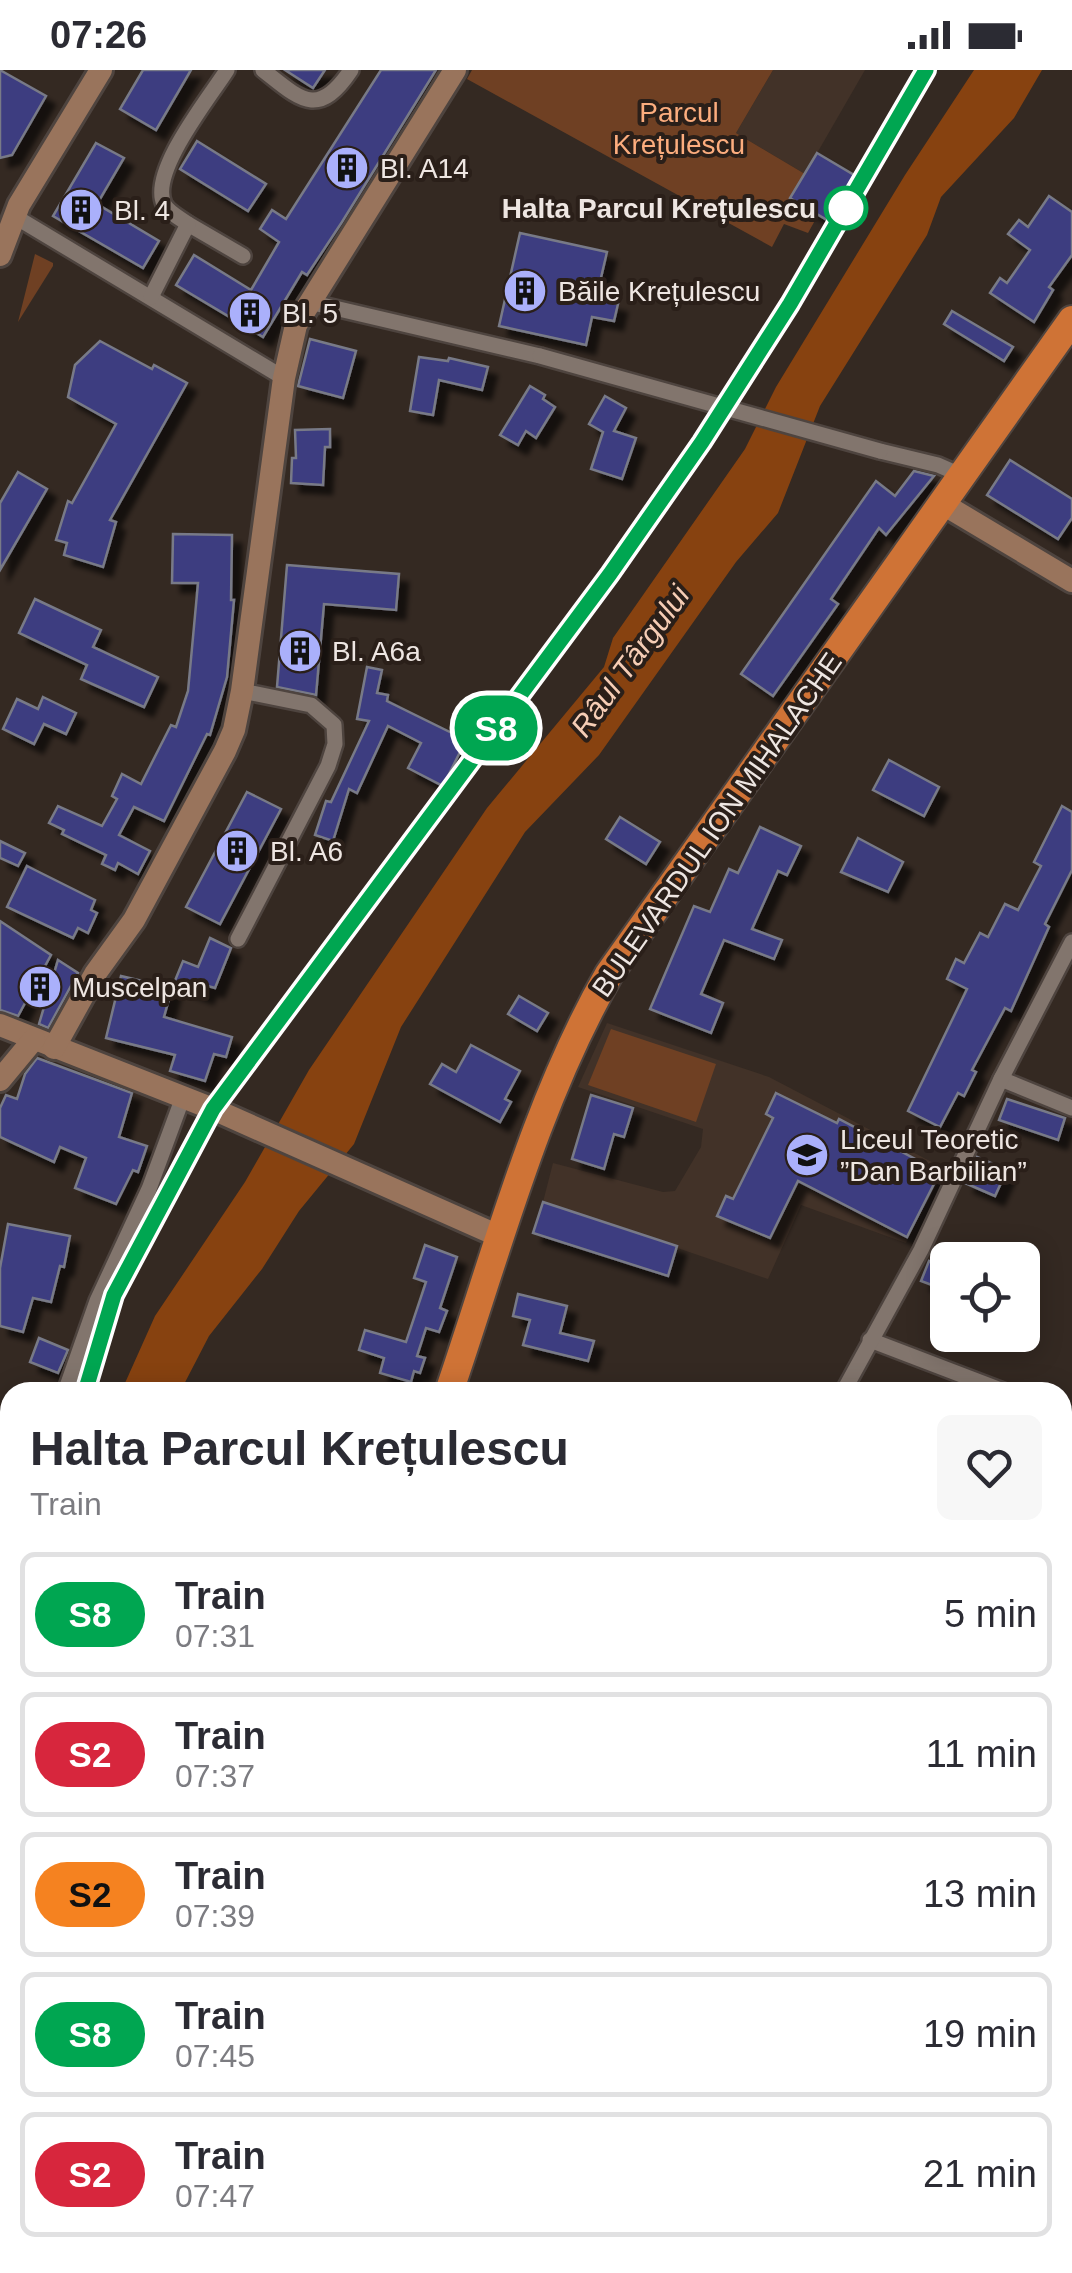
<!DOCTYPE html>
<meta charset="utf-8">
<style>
:root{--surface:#fff;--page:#f7f7f7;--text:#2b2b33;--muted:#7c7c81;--line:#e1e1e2}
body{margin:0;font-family:Helvetica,sans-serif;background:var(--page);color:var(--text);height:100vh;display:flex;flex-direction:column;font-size:38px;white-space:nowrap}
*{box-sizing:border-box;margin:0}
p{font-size:32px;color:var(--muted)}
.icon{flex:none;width:55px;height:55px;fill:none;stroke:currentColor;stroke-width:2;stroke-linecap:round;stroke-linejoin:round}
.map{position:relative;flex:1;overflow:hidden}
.details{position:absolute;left:0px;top:1312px;width:1072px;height:892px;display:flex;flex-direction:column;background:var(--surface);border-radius:30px 30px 0 0;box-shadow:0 5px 25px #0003}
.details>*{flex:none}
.badge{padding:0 20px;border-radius:32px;font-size:35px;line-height:65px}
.controls{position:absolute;left:930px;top:1172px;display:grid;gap:20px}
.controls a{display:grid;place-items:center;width:110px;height:110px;border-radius:15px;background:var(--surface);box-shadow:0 5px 25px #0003;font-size:50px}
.map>.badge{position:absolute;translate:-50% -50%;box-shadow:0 0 0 5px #fff}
.round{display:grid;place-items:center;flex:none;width:105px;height:105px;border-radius:15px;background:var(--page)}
.summary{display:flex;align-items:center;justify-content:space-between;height:170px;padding:0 30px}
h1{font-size:48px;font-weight:600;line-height:75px}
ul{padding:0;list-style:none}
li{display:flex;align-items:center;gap:30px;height:125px;margin:0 20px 15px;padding:0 10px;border:5px solid var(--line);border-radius:15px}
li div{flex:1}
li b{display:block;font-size:38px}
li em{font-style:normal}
li .badge{min-width:110px;font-weight:700;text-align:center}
.status{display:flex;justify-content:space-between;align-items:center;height:70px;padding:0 50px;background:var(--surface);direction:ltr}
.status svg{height:28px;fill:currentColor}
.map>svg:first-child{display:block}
</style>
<div class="status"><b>07:26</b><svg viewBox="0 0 49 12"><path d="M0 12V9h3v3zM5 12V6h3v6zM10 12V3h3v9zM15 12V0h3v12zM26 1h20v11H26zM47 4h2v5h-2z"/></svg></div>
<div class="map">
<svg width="1072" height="2203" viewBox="0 0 1072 2203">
<defs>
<filter id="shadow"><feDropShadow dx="9" dy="9" stdDeviation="2.5" flood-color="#0009"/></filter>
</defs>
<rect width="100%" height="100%" fill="#342922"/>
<g fill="#423228">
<path d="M773,0H865L805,104L736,63Z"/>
<path d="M607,953L769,1007L945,1099L906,1173L801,1135L768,1209L543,1132L553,1093L663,1122L675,1121L701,1077L703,1059L578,1017Z"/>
</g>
<g fill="#6f4023">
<path d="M472,0H773L736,63L805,104L790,128L818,145L808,163L784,154L772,177L467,9Z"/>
<path d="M35,184L53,193V196L18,252Z"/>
<path d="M611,959L716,994L696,1052L588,1015Z"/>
</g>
<g fill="#874210">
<path d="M974,0H1042L1014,48L941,127L927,165L820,336L778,443L736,492L599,685L525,762L401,957L354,1074L299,1141L262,1199L209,1266L180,1322H121L155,1246L245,1112L309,1000L487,738L604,597L613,568L745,379L776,317L905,105Z"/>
<path d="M10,1843V2091L0,2120V1905Z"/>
</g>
<g fill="#3d3d80" stroke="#787a87" stroke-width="2.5" filter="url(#shadow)">
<path d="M0,0L46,26L12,85L0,88Z"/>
<path d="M143,0H191L156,60L120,39Z"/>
<path d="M285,0H325L313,18Z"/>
<path d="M381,0H436L342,152L307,205L302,202L263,267L176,215L194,185L251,220L279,172L260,159L272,140L286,149Z"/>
<path d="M197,71L266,114L248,141L180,99Z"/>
<path d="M96,73L124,88L97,134L159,171L143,198L53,146Z"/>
<path d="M817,83L854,105L827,150L790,128Z"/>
<path d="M1049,126L1072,142V185L1049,217L1053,220L1034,252L990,223L1000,208L1007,213L1030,180L1008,164L1019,150L1028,157Z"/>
<path d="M520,163L607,182L596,229L618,234L614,251L592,247L586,275L499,256Z"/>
<path d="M952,241L1013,277L1004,291L944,254Z"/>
<path d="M310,269L356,281L343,328L298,316Z"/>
<path d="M100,271L152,299L154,295L187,313L110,450L116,452L103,497L64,485L67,473L56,470L68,431L72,433L116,354L68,327L75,295Z"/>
<path d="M419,287L448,291L449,288L488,297L482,320L439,310L433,345L410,341Z"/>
<path d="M530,316L545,325L543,329L555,337L536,368L526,361L518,375L500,365Z"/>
<path d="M605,326L626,338L614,361L636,368L622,409L591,399L603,362L589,354Z"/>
<path d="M330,359V377H325L323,415L291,413L292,388H296L295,360Z"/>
<path d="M1010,390L1072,429V448L1058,469L987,425Z"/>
<path d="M914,401L934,406L886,465L879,458L831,529L838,534L773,626L741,604L876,411L895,426Z"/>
<path d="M18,402L47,419L0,500V433Z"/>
<path d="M173,464L232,465L231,530H234L227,607L210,665L207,664L164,751L134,737L119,765L150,781L138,804L118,793L115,800L102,794L106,785L62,764L64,760L49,753L58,736L102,756L117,729L112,726L122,704L141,714L171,655L176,657L188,621L198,513H172Z"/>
<path d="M287,495L399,504L396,540L324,534L316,625L277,617Z"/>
<path d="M35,529L101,560L93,577L158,607L144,637L81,609L87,595L19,563Z"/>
<path d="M367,597L382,600L377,623L388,625L387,631L466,670L443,716L408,698L421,673L388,656L357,723L349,719L333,771L315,765L326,731L331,732L369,651L357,649Z"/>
<path d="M43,627L76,643L66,664L44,654L34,674L3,659L17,629L38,639Z"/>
<path d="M889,690L939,717L924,746L873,720Z"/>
<path d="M247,722L281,739L220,854L186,837Z"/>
<path d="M1062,736L1072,742V800L1045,854L1049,857L1011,941L1005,938L972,1000L976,1002L964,1026L958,1023L940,1057L908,1041L967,919L947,909L956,889L964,893L980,863L988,867L1005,834L1018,840L1041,796L1034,792Z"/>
<path d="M620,747L660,772L646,794L606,769Z"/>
<path d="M760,757L801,776L787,805L778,801L752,859L782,870L774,889L724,870L701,924L723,933L711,963L650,939L694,836L710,842L729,799L738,803Z"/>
<path d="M858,768L903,792L888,822L841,802Z"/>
<path d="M0,771L25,783L18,796L0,788Z"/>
<path d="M27,796L95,830L91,840L97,843L88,863L78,858L73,868L7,837Z"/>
<path d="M0,851L51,885L18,946L0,940Z"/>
<path d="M210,868L231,878L215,918L208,916L204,925L174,913L183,891L198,897Z"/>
<path d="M58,890L78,903L48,958L39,954Z"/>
<path d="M121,906L172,918L164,947L232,967L226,987L214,984L205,1011L170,1001L175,985L106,968Z"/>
<path d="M519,926L548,943L537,961L508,944Z"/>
<path d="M471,975L520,1001L505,1029L511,1032L500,1052L430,1014L442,994L456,1002Z"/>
<path d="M37,988L132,1023L119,1067L147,1076L138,1102L133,1100L116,1134L75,1118L86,1088L60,1077L54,1092L0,1067V1038L6,1025L17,1029L25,1004Z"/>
<path d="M776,1023L837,1053L839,1049L940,1102L907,1167L798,1111L770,1168L717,1146L726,1126L733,1129L773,1048L766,1044Z"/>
<path d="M591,1025L633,1038L624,1067L614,1064L604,1099L572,1089Z"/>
<path d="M1007,1029L1065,1048L1058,1070L999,1050Z"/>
<path d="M977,1087L1007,1100L995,1126L965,1113Z"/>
<path d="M543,1132L677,1176L668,1206L533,1163Z"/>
<path d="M8,1154L70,1166L64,1197L60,1196L51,1232L33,1228L23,1262L0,1256V1198Z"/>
<path d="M425,1175L457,1187L440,1238L447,1241L439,1262L426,1258L417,1286L425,1288L420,1303L414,1301L411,1312L380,1303L384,1288L359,1280L365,1260L406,1272L426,1212L414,1208Z"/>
<path d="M929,1191L948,1199V1221L921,1211Z"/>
<path d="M518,1224L567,1236L560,1263L594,1271L588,1291L523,1275L530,1250L513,1246Z"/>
<path d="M39,1268L68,1280L58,1303L30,1292Z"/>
</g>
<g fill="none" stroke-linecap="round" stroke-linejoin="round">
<g stroke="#4e443f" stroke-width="20">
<g id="street">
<path d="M263,0C301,30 318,49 351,0"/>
<path d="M14,146L284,308"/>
<path d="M188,154L243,186"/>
<path d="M151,227L188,154C180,148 168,142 164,134C149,102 210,27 227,0"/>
<path d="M309,232L540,286"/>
<path d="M880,381L938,395L963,406"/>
<path d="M238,869L328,696L335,674L334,655L311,635L242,621"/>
<path d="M1001,1009L1072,1038"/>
<path d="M870,1270L1006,1322"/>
<path d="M65,1322L97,1231L149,1119L183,1027"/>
<path d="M843,1322L921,1180L1001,1009L1072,872"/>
<path d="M1062,1345L1072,1349"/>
<path d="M0,1512L10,1481"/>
<path d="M1062,1693L1072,1697"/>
<path d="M1062,1860L1072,1852"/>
<path d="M1062,1877L1072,1882"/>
<path d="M1062,2042L1072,2016"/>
<path d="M514,2195L535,2203"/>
<path d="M1003,2203L1006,2195"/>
</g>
</g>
<g stroke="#4e443f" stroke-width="28">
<g id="secondary">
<path d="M0,185L19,135L101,0"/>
<path d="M943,434L1072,511"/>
<path d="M0,955L213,1039L501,1167"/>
<path d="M54,978L95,904L134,850L225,681L234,660L242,621L284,308L296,255L455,0"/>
<path d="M0,1010L34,969"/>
</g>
</g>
<g stroke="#4e443f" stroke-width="32">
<g id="highway">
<path d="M449,1322C497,1182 535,1033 609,904L1072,250"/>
<path d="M92,2203L96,2195"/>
</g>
</g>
<use href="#street" stroke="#82756d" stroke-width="15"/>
<use href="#secondary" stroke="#99745c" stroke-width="22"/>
<use href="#highway" stroke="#cf7336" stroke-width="28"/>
<g stroke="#bfb6b1" stroke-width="10">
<g id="rail">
<path d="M85,1322L114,1225L213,1039L609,504L702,372L790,234L926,0"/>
<path d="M0,1765L10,1687"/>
</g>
</g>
<use href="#rail" stroke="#2a1f19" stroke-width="6" stroke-dasharray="19" stroke-linecap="butt"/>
<g stroke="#4e443f" stroke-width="20" stroke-linecap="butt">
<path id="street-bridge" d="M540,286L880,381"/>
</g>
<use href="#street-bridge" stroke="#82756d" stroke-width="15"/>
</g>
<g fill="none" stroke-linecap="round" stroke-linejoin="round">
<g stroke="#fff" stroke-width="22">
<path id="line" d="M85,1322L114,1225L213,1039L610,504L702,372L790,234L926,0"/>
</g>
<use href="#line" stroke="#00a651" stroke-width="15"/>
</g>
<defs>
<g id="building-disc" transform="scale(2.25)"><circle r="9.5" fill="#aab0fb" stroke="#2a1f19"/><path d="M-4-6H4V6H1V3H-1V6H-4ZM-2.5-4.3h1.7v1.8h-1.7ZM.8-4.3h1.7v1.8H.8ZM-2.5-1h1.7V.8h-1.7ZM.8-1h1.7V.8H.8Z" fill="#111"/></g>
<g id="school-disc" transform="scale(2.25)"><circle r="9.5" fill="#aab0fb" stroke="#2a1f19"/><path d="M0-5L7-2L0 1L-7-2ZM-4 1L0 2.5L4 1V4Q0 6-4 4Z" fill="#111"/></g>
</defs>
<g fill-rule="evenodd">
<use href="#building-disc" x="347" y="98"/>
<use href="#building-disc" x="81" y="140"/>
<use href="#building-disc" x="525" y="221"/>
<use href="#building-disc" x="250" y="243"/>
<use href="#building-disc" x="300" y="581"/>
<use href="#building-disc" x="237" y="781"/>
<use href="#building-disc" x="40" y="917"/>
<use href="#school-disc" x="807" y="1085"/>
</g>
<circle fill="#fff" stroke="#00a651" stroke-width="5" cx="846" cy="138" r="20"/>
<g text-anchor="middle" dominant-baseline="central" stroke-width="8" stroke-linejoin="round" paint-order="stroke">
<g font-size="28" fill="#fcad7e" stroke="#2a1f19">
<text x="679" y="42">Parcul<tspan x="679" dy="32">Krețulescu</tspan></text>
</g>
<g font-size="28" fill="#eee6e2" stroke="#2a1f19" text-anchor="start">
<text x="380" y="98">Bl. A14</text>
<text x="114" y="140">Bl. 4</text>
<text x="558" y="221">Băile Krețulescu</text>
<text x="282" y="243">Bl. 5</text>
<text x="332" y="581">Bl. A6a</text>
<text x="270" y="781">Bl. A6</text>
<text x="72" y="917">Muscelpan</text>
<text x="840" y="1069">Liceul Teoretic<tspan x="840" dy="32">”Dan Barbilian”</tspan></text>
</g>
<g font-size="28" font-weight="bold" fill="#eee6e2" stroke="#2a1f19" text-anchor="end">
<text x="816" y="138">Halta Parcul Krețulescu</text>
</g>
<g font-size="28" fill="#eee6e2" stroke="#2a1f19">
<text transform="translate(717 755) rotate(-55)">BULEVARDUL ION MIHALACHE</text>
</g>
<g font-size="30" font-style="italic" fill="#f6cdb5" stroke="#2a1f19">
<text transform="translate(630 591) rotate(-54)">Râul Târgului</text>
</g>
</g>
</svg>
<div class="controls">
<a><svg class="icon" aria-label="locate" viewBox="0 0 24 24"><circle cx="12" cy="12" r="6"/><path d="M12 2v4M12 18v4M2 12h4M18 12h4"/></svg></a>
</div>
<b class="badge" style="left:496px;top:658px;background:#00a651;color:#fff">S8</b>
<section class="details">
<div class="summary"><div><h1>Halta Parcul Krețulescu</h1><p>Train</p></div><a class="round"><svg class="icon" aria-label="heart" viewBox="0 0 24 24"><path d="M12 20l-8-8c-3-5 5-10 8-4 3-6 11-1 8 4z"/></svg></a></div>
<ul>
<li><span class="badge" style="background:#00a651;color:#fff">S8</span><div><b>Train</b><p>07:31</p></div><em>5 min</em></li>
<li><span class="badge" style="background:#d7263d;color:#fff">S2</span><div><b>Train</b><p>07:37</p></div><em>11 min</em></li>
<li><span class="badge" style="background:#f58220;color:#111">S2</span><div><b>Train</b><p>07:39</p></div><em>13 min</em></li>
<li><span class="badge" style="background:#00a651;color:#fff">S8</span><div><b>Train</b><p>07:45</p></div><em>19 min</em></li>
<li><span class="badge" style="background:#d7263d;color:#fff">S2</span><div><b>Train</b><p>07:47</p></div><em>21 min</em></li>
</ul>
</section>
</div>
